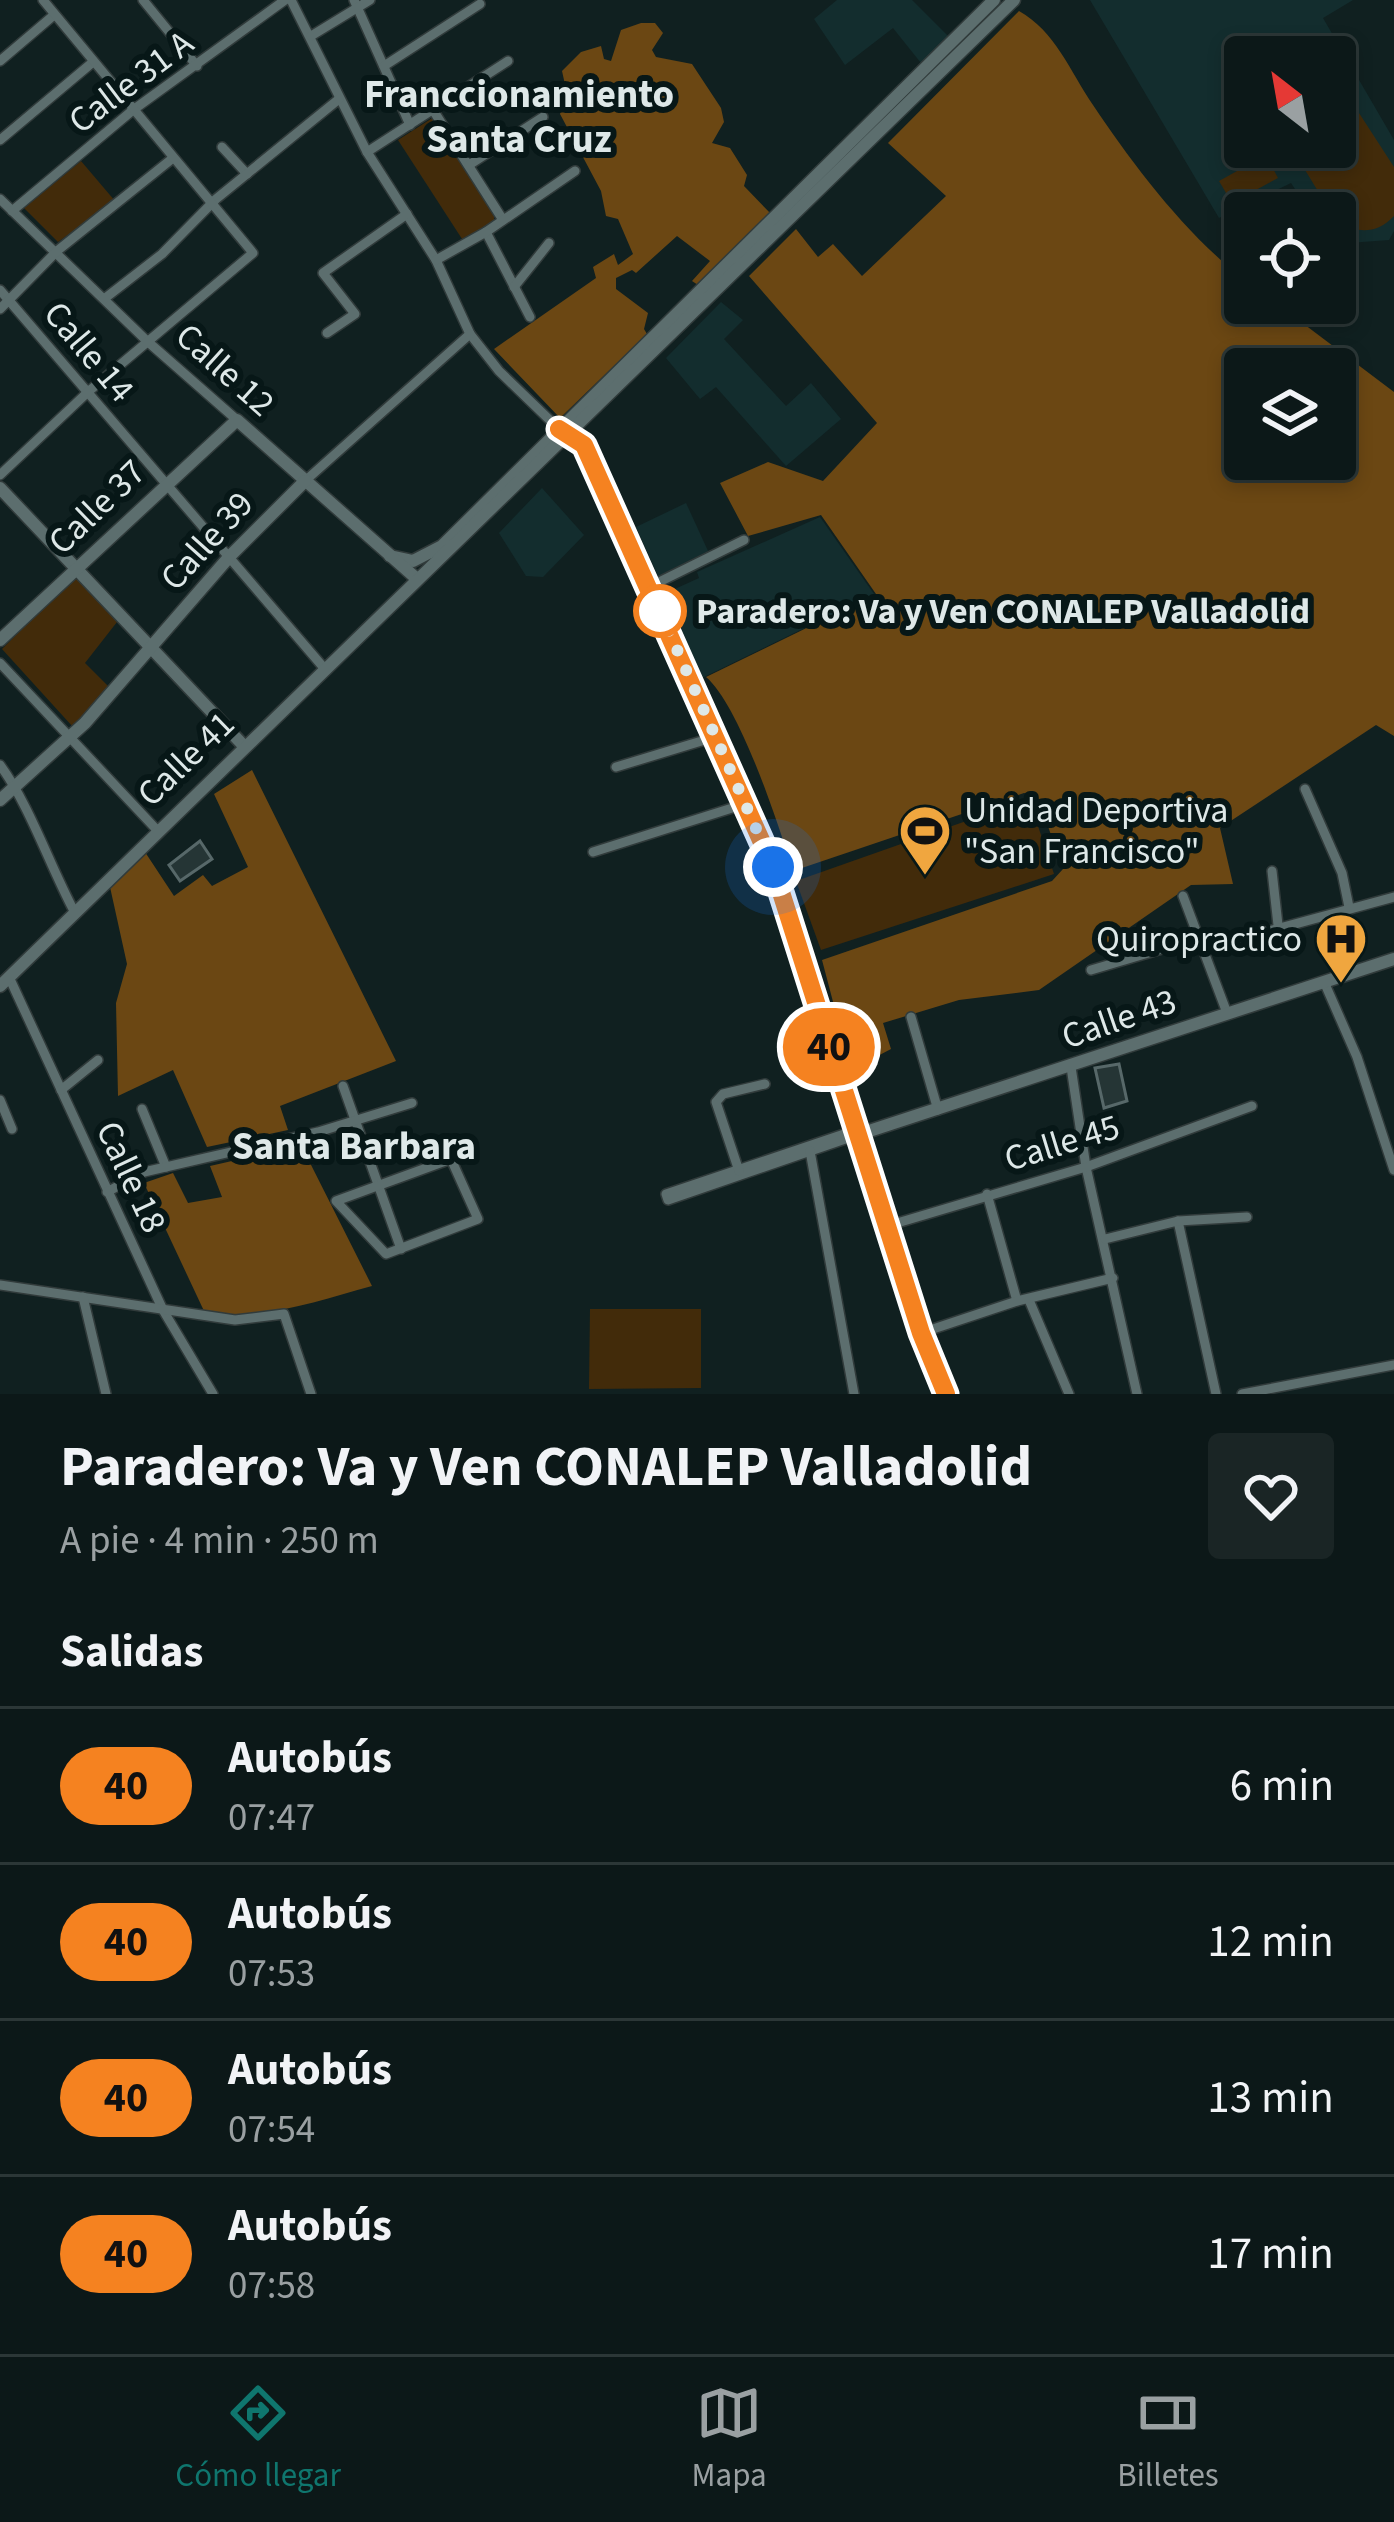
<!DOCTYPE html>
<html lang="es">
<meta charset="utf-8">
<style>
:root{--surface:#0c1818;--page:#1a2525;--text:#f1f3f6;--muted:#9aa0a2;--line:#2c3737;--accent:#0f766e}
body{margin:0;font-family:"Source Sans 3",sans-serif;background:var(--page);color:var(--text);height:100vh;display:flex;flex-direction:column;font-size:45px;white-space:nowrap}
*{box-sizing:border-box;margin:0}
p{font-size:39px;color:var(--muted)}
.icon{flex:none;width:66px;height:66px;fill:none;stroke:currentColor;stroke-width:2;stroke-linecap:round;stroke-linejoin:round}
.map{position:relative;height:1394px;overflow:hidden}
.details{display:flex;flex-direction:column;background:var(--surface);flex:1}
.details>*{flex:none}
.badge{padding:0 24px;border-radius:39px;font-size:42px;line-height:78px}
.needle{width:78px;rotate:329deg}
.tools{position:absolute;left:1224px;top:36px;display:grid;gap:24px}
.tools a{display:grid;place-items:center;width:132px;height:132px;border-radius:12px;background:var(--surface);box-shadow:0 6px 18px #0003,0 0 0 3px var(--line);font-size:60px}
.you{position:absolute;width:60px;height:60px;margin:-30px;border:9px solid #fff;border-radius:50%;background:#1a73e8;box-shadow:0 0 0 18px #1a73e833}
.map>.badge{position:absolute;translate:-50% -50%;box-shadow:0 0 0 6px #fff}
h2{padding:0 60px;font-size:45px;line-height:108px}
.round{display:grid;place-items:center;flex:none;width:126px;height:126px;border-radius:12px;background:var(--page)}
.summary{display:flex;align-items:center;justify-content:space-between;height:204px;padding:0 60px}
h1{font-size:57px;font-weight:700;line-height:90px}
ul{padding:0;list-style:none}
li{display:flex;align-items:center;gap:36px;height:156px;padding:0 60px;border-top:3px solid var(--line)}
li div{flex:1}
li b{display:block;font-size:45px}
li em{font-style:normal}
li .badge{min-width:132px;font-weight:700;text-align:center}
.dock{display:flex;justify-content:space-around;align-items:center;height:168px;border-top:3px solid var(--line);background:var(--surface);font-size:33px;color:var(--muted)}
.dock a{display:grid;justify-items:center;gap:6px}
.dock .on{color:var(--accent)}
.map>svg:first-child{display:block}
</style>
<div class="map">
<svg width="1394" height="1394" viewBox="0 0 1394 1394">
<rect width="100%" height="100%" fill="#102020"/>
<g fill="#132d2e" fill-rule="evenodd">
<path d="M837,0H912L949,37L921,63L893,28L845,65L814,19Z"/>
<path d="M1090,0H1353L1323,18L1394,140V231L1389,240L1335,244V213H1311L1291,183L1219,218ZM1245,57H1335V147H1245Z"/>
<path d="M721,302L743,320L724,339L786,406L811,383L841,419L786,466L716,387L700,399L666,358Z"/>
<path d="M542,488L584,535L543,577L526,576L499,533Z"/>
<path d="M686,503L708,551L658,576L636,527Z"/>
<path d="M820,517L874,594L702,678L666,593L699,578L697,572Z"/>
</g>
<g fill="#422b0a">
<path d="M1335,76L1394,167V216C1377,234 1360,233 1338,224L1291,147H1335Z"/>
<path d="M434,117L494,216V222L464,242L398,140Z"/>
<path d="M1266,155L1278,178L1232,203L1219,181Z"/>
<path d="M81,161L115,201L58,242L24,208Z"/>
<path d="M78,573L117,622L85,663L111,689L73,727L2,649Z"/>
<path d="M1029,799L1054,874L821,950L796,881Z"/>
<path d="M590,1309H701V1388L589,1389Z"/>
</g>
<g fill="#6b4713" fill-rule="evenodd">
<path d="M1019,11C1055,31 1070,71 1093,105C1133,165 1187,236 1245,280V303H1276L1394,392V736L1376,725L1220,828L1233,884L1191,885L1039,990L959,1000L883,1023L891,1049L851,1070L822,960L1052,881L1063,869L1037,795L1024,793L793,871C779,826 740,706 706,677L876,594L821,515L748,536L720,483L768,462L823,481L877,423L749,276L796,229L818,257L833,244L862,276L946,196L888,143ZM1245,369H1335V459H1245Z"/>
<path d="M641,23H655L663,33L652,50L656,57L692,64L721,108L724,122L712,143L730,148L747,175L744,186L771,214L698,285L692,281L710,261L677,236L636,273L632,270L616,278V289L648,313L644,329L647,334L560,418L494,349L596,278L593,267L614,254L618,265L633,254L618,219L606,216L601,191L560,114L566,89L562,71L581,52L601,46L604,59L611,61L621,30Z"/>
<path d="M252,770L396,1061L280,1106L288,1130L207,1147L173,1070L118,1096L116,1003L127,964L110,887L145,852L174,896L203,875L212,886L248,867L214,794Z"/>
<path d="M301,1145L372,1286C317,1301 261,1322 204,1311L144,1183L173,1173L188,1203L222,1197L210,1166Z"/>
</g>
<g fill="#253535" stroke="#576869" stroke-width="3">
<path d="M200,841L212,859L180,881L169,865Z"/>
<path d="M1119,1064L1127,1101L1104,1108L1095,1068Z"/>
</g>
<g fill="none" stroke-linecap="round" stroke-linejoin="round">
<g stroke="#313b3b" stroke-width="12">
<g id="street">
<path d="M143,0L197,66"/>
<path d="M291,0L367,152L436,260L470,334L499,371L559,429"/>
<path d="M354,0L410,125"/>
<path d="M311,36L370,0"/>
<path d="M0,61L54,15"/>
<path d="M384,66L480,4"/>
<path d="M433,110L503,220"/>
<path d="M0,140L93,62"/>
<path d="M222,147L247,174"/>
<path d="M367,152L508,61"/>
<path d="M469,165L543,117"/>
<path d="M0,199L147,341L237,420"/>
<path d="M12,211L133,110L285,0"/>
<path d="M486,232L530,317"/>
<path d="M436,260L486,232L575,171"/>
<path d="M514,287L549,243"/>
<path d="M0,290L324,668"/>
<path d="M104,299L162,254L216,199L339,99"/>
<path d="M0,309L57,251L173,158"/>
<path d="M327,333L355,314L323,273L407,214"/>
<path d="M0,475L89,391L253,253L43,0"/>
<path d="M305,481L470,334"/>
<path d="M649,587L744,540"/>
<path d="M0,663L156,829"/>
<path d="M0,765C30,806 49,864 74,911"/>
<path d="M616,767L718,736"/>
<path d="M1305,789L1342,873L1349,907"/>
<path d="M593,852L748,803"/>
<path d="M1272,871L1278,925"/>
<path d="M1183,896L1227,1013"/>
<path d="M1203,949L1394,897"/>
<path d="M1091,970L1199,938"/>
<path d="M9,977L163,1310L213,1394"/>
<path d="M1325,984L1357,1057L1394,1170"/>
<path d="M911,1017L938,1110"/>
<path d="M1071,1067L1086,1167L1137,1394"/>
<path d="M343,1086L401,1249"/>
<path d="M61,1090L98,1060"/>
<path d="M0,1100L12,1129"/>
<path d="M142,1109L166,1167"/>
<path d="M856,1130L666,1194L668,1200L857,1135"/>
<path d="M810,1151L854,1394"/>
<path d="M451,1159L478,1219L386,1254L336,1201Z"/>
<path d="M739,1171L716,1102L723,1094L765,1084"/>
<path d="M107,1192L144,1172L318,1132L412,1103"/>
<path d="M987,1194L1017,1301"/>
<path d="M1178,1221L1216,1394"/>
<path d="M887,1226L1086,1167L1252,1106"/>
<path d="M1105,1239L1178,1221L1247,1217"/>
<path d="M0,1285L235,1320L284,1314L311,1394"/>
<path d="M83,1297L106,1394"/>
<path d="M1029,1300L1069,1394"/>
<path d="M921,1333L1017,1301L1113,1278"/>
<path d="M1242,1394L1394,1365"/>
</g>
</g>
<g stroke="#313b3b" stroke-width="15">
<g id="secondary">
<path d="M559,429L584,444L773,867L931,1364L946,1394"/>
<path d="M0,488L243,745"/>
<path d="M390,556L413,561L442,546L994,0"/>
<path d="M0,640L237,420L417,579"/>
<path d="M0,800L85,723L230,556L305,481"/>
<path d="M0,986L1014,0"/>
<path d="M857,1135L1394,959"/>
</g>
</g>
<use href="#street" stroke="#5c6e6e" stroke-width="9"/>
<use href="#secondary" stroke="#5c6e6e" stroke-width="12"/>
</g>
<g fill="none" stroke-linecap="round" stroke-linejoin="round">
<g stroke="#fff" stroke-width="27">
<path id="line" d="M559,429L584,445L773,867L921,1333L946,1394"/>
</g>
<use href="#line" stroke="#f58220" stroke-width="18"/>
<path stroke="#dee8e8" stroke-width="12" stroke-dasharray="0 21.6" d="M660,611L773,867"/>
</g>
<defs>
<g id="stadium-pin" transform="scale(2.7)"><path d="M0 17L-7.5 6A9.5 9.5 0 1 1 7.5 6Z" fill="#f0a63f" stroke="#071717"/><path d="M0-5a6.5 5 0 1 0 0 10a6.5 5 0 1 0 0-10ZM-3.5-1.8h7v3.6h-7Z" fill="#111"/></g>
<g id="hospital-pin" transform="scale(2.7)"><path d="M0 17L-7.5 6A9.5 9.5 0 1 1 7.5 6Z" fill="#f0a63f" stroke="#071717"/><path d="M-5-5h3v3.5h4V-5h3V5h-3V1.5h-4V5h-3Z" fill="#111"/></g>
</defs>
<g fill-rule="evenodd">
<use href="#stadium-pin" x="925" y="831"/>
<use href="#hospital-pin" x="1341" y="939"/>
</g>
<circle fill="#fff" stroke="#f58220" stroke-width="6" cx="660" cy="611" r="24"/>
<g text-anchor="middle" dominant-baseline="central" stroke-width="12" stroke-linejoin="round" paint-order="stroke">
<g font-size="36" fill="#dee8e8" stroke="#071717">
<text transform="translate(131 82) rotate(-37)">Calle 31 A</text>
<text transform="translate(89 352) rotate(50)">Calle 14</text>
<text transform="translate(225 370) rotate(42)">Calle 12</text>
<text transform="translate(97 507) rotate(-44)">Calle 37</text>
<text transform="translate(207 541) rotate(-48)">Calle 39</text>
<text transform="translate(186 759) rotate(-44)">Calle 41</text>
<text transform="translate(1119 1019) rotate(-19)">Calle 43</text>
<text transform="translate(1062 1143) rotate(-17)">Calle 45</text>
<text transform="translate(131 1177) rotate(65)">Calle 18</text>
</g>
<g font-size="36" font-weight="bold" fill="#dee8e8" stroke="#071717" text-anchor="start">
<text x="696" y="611">Paradero: Va y Ven CONALEP Valladolid</text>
</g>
<g font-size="36" fill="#dee8e8" stroke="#071717" text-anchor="start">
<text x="964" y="810">Unidad Deportiva<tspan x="964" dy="41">"San Francisco"</tspan></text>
<text x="1302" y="939" text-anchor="end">Quiropractico</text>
</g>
<g font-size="39" font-weight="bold" fill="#dee8e8" stroke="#071717">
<text x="519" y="95">Franccionamiento<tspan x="519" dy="45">Santa Cruz</tspan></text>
<text x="354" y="1147">Santa Barbara</text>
</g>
</g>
</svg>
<div class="tools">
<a><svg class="needle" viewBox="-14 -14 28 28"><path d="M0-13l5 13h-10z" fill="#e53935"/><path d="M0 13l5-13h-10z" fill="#9aa0a2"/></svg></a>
<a><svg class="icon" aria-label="locate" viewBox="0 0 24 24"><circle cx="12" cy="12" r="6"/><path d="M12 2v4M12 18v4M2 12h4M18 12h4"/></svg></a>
<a><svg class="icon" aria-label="layers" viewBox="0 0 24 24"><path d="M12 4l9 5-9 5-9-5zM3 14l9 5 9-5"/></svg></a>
</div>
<div class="you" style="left:773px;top:867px"></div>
<b class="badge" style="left:829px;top:1047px;background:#f58220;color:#111">40</b>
</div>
<section class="details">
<div class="summary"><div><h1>Paradero: Va y Ven CONALEP Valladolid</h1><p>A pie · 4 min · 250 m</p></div><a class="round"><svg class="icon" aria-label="heart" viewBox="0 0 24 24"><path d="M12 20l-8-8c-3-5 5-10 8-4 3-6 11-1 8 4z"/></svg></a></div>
<h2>Salidas</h2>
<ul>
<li><span class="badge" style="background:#f58220;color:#111">40</span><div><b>Autobús</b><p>07:47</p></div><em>6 min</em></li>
<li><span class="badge" style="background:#f58220;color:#111">40</span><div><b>Autobús</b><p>07:53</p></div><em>12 min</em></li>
<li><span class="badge" style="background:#f58220;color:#111">40</span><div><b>Autobús</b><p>07:54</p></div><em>13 min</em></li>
<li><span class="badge" style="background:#f58220;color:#111">40</span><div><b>Autobús</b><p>07:58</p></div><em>17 min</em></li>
</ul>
</section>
<nav class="dock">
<a class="on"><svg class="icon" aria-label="directions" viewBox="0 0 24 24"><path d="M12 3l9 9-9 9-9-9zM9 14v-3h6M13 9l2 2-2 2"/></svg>Cómo llegar</a>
<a><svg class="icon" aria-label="map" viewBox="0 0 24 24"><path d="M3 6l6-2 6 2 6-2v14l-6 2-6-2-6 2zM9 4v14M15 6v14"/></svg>Mapa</a>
<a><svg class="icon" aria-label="tickets" viewBox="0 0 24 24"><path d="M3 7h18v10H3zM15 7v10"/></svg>Billetes</a>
</nav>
